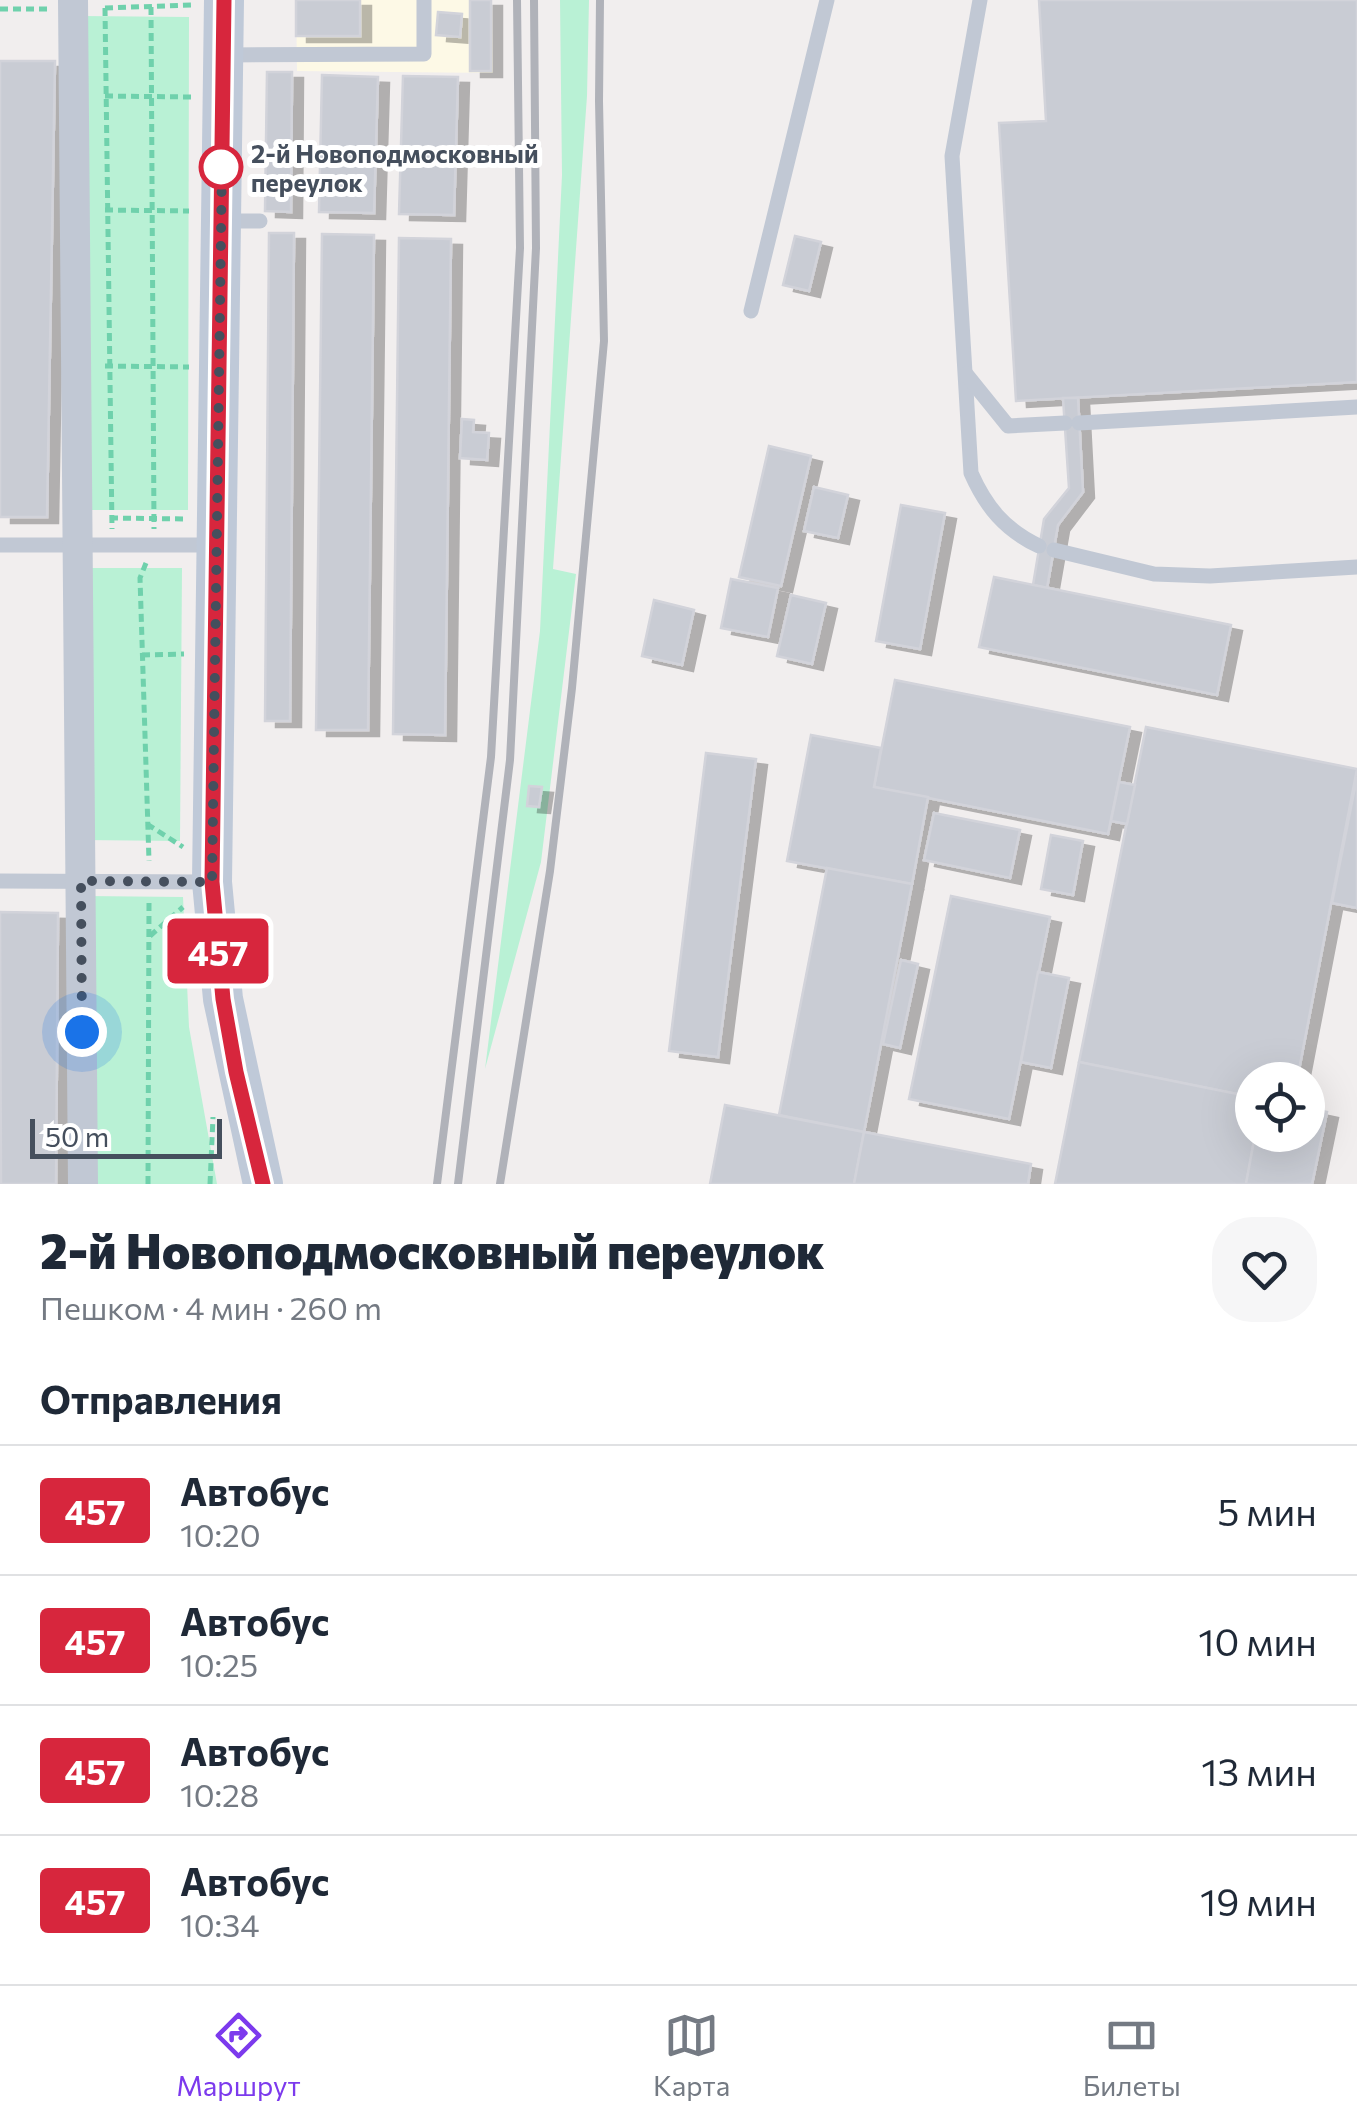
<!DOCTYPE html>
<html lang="ru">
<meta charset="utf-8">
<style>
:root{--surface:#fff;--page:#f6f6f7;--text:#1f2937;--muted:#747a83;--line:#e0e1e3;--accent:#7c3aed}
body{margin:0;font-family:Commissioner,sans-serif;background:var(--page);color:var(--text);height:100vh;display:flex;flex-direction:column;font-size:38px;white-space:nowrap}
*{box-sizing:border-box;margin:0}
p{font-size:32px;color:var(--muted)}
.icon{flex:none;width:55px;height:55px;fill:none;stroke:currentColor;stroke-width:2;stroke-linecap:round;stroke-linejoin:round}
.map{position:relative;height:1184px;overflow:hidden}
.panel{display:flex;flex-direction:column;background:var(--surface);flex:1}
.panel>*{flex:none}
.badge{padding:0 20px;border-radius:8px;font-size:35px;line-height:65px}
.controls{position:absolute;left:1235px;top:1062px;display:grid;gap:20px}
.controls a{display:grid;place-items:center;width:90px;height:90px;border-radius:50%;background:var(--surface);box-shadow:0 10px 40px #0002;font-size:50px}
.scale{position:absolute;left:30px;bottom:25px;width:192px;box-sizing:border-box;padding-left:10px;border:5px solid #454f5d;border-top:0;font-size:28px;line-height:35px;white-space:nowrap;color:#454f5d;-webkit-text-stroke:8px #fff;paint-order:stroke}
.you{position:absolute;width:50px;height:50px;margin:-25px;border:8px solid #fff;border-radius:50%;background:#1a73e8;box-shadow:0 0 0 15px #1a73e833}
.map>.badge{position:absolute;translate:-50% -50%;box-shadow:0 0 0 5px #fff}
h2{padding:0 40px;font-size:38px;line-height:90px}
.round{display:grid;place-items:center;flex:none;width:105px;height:105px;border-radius:40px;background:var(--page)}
.summary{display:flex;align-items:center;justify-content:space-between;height:170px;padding:0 40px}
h1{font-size:48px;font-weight:800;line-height:75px}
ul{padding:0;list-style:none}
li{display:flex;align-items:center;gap:30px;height:130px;padding:0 40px;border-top:2px solid var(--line)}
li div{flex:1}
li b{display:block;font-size:38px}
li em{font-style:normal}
li .badge{min-width:110px;font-weight:700;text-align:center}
.dock{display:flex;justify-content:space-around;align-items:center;height:140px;border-top:2px solid var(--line);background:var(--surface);font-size:28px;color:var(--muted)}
.dock a{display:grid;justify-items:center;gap:5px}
.dock .current{color:var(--accent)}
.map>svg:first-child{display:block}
</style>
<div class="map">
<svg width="1357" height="1184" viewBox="0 0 1357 1184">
<defs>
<filter id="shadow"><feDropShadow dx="11" dy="6" stdDeviation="0" flood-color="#0004"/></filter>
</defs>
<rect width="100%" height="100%" fill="#f1eeee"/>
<path fill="#fdf9e6" d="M296,0H492L493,73L297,71Z"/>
<g fill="#b9f1d5">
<path d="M560,0H589L587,96L553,569L576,574L541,862L485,1069L540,631L562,175Z"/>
<path d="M81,16L189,17L188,510H80Z"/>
<path d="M84,568H182L180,841L83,840Z"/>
<path d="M86,896L183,897L189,1027L217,1184H90Z"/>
</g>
<g fill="#c9ccd4" stroke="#d2d3da" stroke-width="2.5" filter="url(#shadow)">
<rect x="296" y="0" width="64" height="36"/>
<rect x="470" y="0" width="21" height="71"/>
<path d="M1039,0H1357V382L1016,401L999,123L1046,121Z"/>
<path d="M438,12L462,14L460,37L436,35Z"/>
<path d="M0,61H55L47,517H0Z"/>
<path d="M267,72H292L291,212L265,211Z"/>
<path d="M322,75L378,77L374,213L319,212Z"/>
<path d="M403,76L458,77L454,215L399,214Z"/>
<path d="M269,233H294L290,721H265Z"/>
<path d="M322,234L374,235L368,730H316Z"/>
<path d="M795,236L821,242L809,291L783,285Z"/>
<path d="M399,238L451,239L445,735L393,734Z"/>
<path d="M1063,398H1078L1083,492L1058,525L1047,588L1033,585L1044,519L1069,488Z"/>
<path d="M462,419L474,420L473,432L489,433L487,460L460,458Z"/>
<path d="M769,446L811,456L781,586L739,577Z"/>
<path d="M814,487L848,495L838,538L804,531Z"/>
<path d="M901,505L945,513L920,649L876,641Z"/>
<path d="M994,577L1231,625L1217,695L979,647Z"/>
<path d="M731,579L778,588L768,637L721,628Z"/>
<path d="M791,595L826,603L812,664L777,656Z"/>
<path d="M654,600L694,610L682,665L642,656Z"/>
<path d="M895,680L1130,727L1108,834L874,787Z"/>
<path d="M1146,727L1357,769L1297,1080H1252V1097L1079,1062Z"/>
<path d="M811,735L881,748L874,787L928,797L912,884L787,861Z"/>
<path d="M706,753L756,759L718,1057L669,1051Z"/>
<path d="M1357,777V908L1332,903Z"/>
<path d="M1119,782L1135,785L1127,824L1111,821Z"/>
<path d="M529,786L542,787L539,807L527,806Z"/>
<path d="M934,813L1020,830L1010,878L924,860Z"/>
<path d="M1051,835L1083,841L1073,895L1041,889Z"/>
<path d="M827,868L912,884L864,1132L779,1115Z"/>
<path d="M951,896L1050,917L1009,1119L909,1099Z"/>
<path d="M0,912L58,913L56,1184H1Z"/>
<path d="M901,960L918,964L900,1048L883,1044Z"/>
<path d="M1038,972L1069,978L1051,1068L1021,1062Z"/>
<path d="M1079,1062L1252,1097V1135H1255L1246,1184H1055Z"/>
<path d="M725,1105L864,1132L854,1184H710Z"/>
<path d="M1308,1108L1327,1112L1312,1184H1246L1255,1135H1308Z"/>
<path d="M864,1132L1031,1164L1028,1184H854Z"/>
</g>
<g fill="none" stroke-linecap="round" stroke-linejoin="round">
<g stroke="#6fd1ac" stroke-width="5" stroke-dasharray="8 5" stroke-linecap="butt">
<path d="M151,7L154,529"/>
<path d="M105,8L112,529"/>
<path d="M105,8L192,5"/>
<path d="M0,9H49"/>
<path d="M105,96L192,97"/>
<path d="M105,210L189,211"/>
<path d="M105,366L189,367"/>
<path d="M110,518L187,519"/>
<path d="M146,563L140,578L149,861"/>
<path d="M142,655L184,654"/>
<path d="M147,824L183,847"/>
<path d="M150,936L183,907"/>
<path d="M148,1184L149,902"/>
<path d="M210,1184L213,1117"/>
</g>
<g stroke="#c1c8d4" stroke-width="15">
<path d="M980,0L952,156L971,473C986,507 1005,530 1039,546"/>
<path d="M227,55L424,54V0"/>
<path d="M224,221H260"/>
<path d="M751,311L827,0"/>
<path d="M966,374L1008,426L1065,423"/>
<path d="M1079,423L1357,407"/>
<path d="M0,545H216"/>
<path d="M1054,550L1154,574L1210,576L1357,567"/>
<path d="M0,881L212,882"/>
</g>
<path stroke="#c1c8d4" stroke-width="30" d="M73,0L83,1184"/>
<path stroke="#bfc9d8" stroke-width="40" d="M224,0L212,882L223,999L263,1184"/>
<g stroke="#b0b2b9" stroke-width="8">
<path d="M437,1184L491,757L520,248L517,0"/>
<path d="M458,1184L510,760L536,248L534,0"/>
<path d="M500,1184L550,871L572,688L604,341L599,101L600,0"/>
</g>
</g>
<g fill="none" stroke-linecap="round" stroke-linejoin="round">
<g stroke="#fff" stroke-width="22">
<path id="line" d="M224,0L212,882L223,999L236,1072L263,1184"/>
</g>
<use href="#line" stroke="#d7263d" stroke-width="15"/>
<path stroke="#454f5d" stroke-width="10" stroke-dasharray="0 18" d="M82,1032L81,881L212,882L222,162L221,167"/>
</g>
<circle fill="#fff" stroke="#d7263d" stroke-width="5" cx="221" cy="167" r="20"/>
<g text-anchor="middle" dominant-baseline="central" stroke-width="10" stroke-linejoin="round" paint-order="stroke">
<g font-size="25" font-weight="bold" fill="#454f5d" stroke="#fff" text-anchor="start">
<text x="251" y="153">2-й Новоподмосковный<tspan x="251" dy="29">переулок</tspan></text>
</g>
</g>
</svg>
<div class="controls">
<a><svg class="icon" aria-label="locate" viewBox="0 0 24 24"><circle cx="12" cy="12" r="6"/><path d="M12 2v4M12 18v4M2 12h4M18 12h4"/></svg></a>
</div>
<div class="scale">50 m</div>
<div class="you" style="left:82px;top:1032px"></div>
<b class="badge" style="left:218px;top:951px;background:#d7263d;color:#fff">457</b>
</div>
<section class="panel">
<div class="summary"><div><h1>2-й Новоподмосковный переулок</h1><p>Пешком · 4 мин · 260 m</p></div><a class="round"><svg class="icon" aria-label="heart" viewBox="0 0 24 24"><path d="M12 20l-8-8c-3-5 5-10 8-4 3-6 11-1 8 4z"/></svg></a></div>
<h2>Отправления</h2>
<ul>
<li><span class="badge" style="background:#d7263d;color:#fff">457</span><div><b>Автобус</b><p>10:20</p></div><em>5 мин</em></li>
<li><span class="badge" style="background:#d7263d;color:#fff">457</span><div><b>Автобус</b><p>10:25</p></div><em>10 мин</em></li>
<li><span class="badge" style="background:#d7263d;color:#fff">457</span><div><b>Автобус</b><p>10:28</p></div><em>13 мин</em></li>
<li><span class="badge" style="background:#d7263d;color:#fff">457</span><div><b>Автобус</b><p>10:34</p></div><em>19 мин</em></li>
</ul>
</section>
<nav class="dock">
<a class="current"><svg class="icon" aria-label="directions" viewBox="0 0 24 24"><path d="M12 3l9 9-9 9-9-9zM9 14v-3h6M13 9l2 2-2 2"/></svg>Маршрут</a>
<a><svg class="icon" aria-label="map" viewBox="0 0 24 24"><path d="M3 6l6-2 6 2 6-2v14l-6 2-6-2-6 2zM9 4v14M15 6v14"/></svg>Карта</a>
<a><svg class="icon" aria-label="tickets" viewBox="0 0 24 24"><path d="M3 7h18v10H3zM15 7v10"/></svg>Билеты</a>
</nav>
